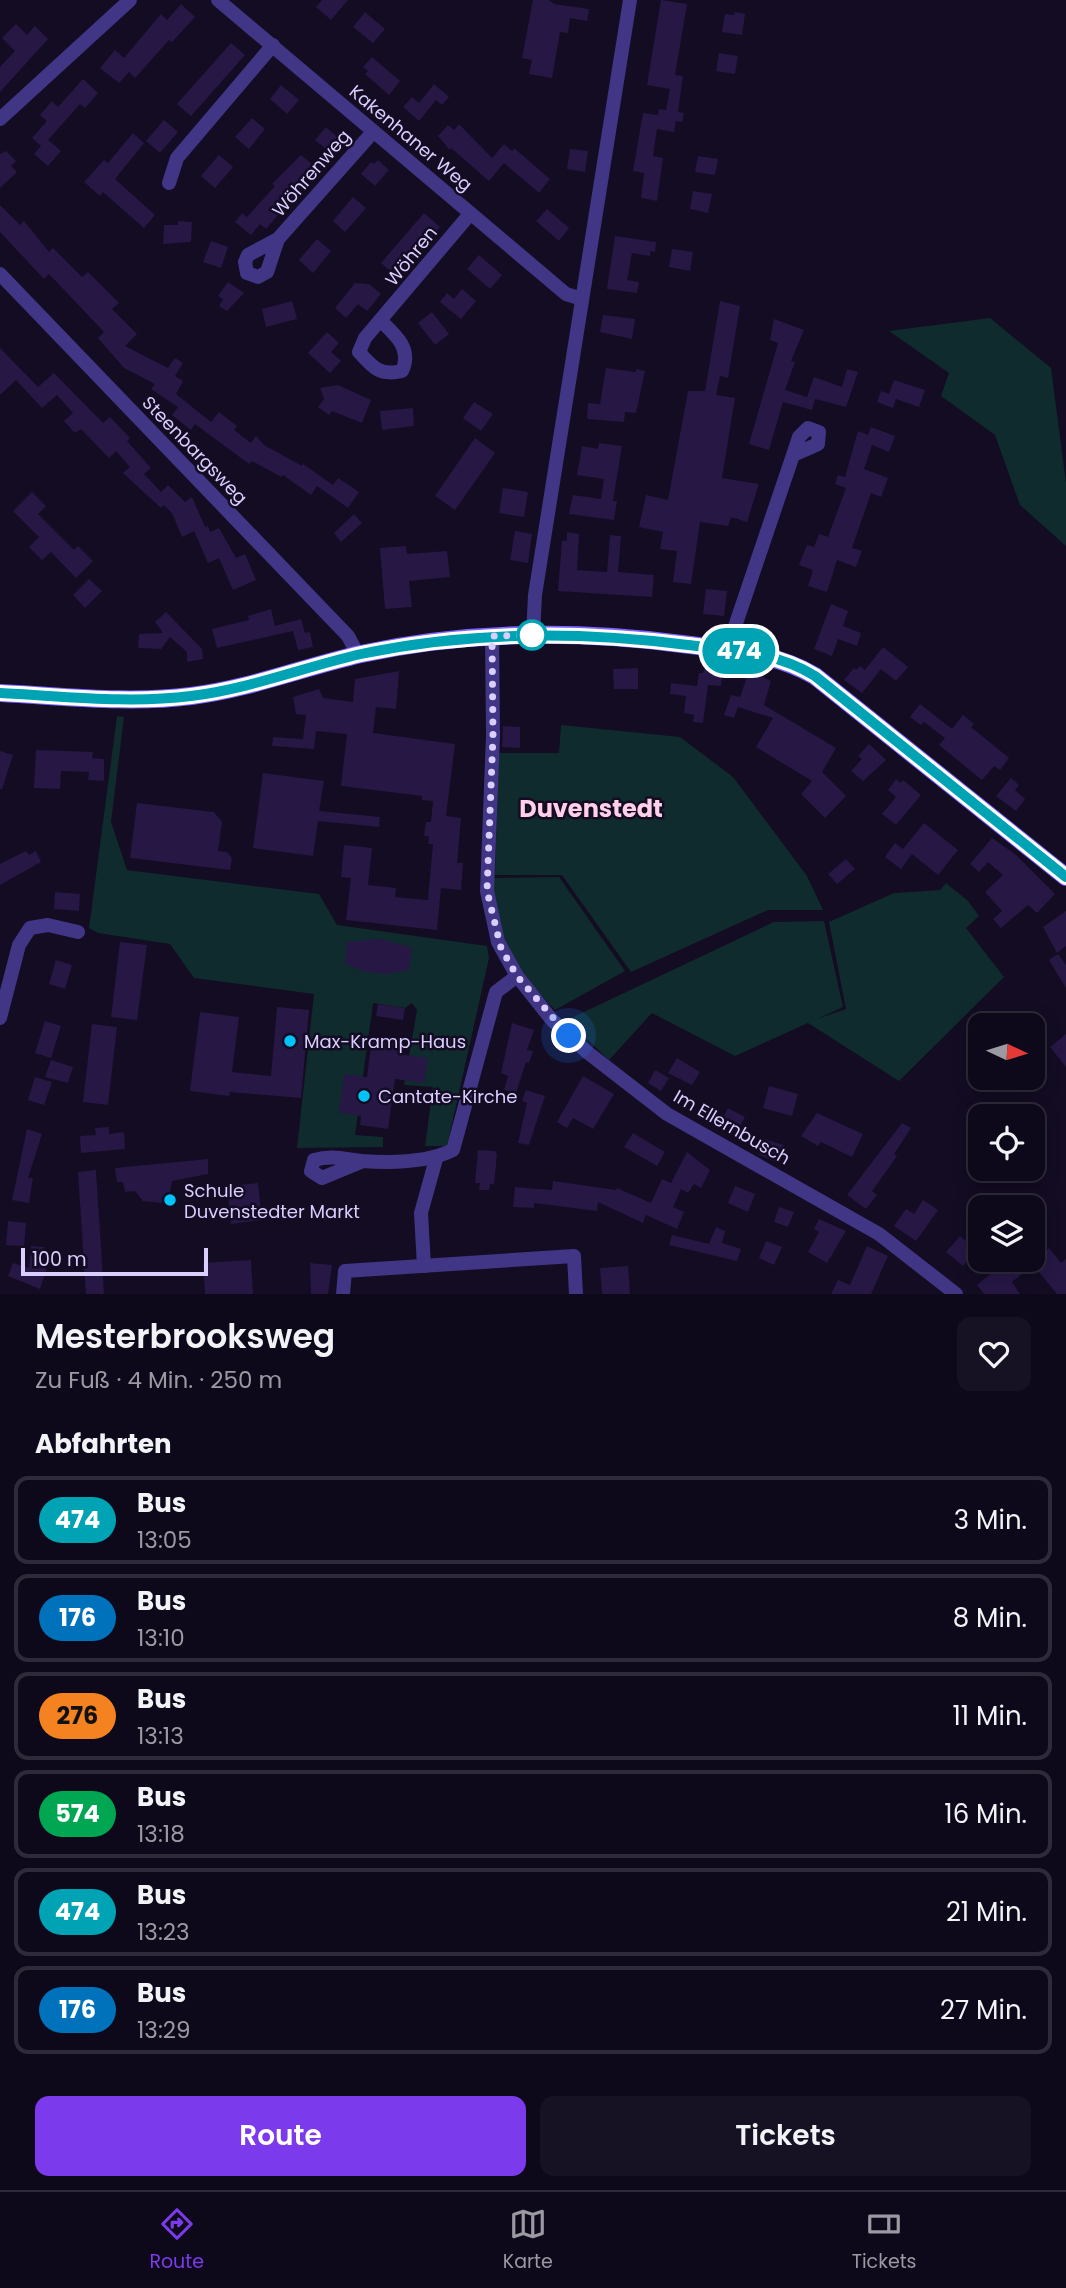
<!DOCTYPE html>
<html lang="de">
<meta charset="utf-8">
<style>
:root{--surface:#0e091a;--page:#171223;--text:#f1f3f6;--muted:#9b9aa2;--line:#2e2a39;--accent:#7c3aed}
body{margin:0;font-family:Poppins,sans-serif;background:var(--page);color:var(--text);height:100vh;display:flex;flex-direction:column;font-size:26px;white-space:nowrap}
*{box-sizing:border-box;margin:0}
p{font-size:23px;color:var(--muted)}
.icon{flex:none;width:38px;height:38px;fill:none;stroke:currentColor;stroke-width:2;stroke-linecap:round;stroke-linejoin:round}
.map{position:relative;height:1294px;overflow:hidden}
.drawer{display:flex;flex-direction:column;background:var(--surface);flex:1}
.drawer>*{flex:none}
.badge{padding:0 14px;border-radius:23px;font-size:24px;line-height:46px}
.needle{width:46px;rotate:94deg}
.buttons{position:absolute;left:968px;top:1013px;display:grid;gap:14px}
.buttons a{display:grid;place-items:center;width:77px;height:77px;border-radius:14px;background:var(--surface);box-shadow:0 4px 18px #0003,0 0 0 2px var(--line);font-size:35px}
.scale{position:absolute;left:21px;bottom:18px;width:187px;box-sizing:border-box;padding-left:7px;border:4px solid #daceff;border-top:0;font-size:19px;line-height:24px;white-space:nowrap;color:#daceff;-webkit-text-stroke:5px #130c23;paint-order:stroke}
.you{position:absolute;width:35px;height:35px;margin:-18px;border:5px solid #fff;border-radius:50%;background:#1a73e8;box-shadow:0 0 0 10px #1a73e833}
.map>.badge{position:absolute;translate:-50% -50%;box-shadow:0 0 0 4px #fff}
h2{padding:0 35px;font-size:26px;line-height:63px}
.round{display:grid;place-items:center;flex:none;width:74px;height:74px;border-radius:14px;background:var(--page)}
.head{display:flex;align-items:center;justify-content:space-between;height:119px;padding:0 35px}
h1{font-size:33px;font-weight:600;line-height:52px}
.cta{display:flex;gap:14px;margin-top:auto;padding:14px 35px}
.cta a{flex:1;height:80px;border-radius:14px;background:var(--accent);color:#fff;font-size:28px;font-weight:600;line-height:80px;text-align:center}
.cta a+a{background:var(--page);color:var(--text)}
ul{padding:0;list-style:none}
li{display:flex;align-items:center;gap:21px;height:88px;margin:0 14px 10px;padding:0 21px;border:4px solid var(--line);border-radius:14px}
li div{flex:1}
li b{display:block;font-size:26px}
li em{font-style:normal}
li .badge{min-width:77px;font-weight:700;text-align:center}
.dock{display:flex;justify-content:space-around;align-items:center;height:98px;border-top:2px solid var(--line);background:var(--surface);font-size:19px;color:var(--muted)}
.dock a{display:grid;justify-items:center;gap:4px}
.dock .selected{color:var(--accent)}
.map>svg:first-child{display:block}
</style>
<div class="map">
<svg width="1066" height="1294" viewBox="0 0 1066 1294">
<rect width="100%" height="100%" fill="#130c23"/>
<g fill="#0f2b2d">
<path d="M990,318L1051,368L1066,483V546L1020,505L995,435L941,396L949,373L889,331Z"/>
<path d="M117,716L124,717L111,822L127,870L319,894L337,925L487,946L489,958L447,1146H425L433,1087L404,1085L417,1010L412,1003L405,1008L373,1003L355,1135L383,1137V1147L297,1148L314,994L194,978L170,944L98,933L89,928Z"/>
<path d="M561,725L680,737L733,777L807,876L823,910H768L631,972L562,875H495L499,753H559Z"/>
<path d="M559,877L625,971L555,1010C517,972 491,934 492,878Z"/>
<path d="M946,883L968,901L979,916L966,928L1004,977L899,1081L808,1023L735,1056L652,1013L609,1060L567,1020L774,922L824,921L843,1007L817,1019L846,1009L829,922L894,893L940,890Z"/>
</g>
<g fill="#261745">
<path d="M322,0H348L331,20L316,7Z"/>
<path d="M533,0H549L554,4L589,9L587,21L570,18L568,33L560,32L552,78L529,74L532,60L522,58Z"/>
<path d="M661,0L687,4L675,75L683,76L678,112L684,113L682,122L676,121L674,132L657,129L653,156L663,158L657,201L641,198L644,173L633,171L643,113L658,115L659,109L666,110L670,89L647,85Z"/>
<path d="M181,4L195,17L172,42L169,40L135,78L129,72L119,83L100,68L115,50L124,58L161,14L167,20Z"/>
<path d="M365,12L385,29L373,43L353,27Z"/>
<path d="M735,12L745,14L742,35L722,32L725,14L734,15Z"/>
<path d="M16,24L27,35L35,26L48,39L0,92V67L15,51L2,38Z"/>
<path d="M231,43L245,55L191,116L177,104Z"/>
<path d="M719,53L738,56L735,74L716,71Z"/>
<path d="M372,57L400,81L389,95L365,74L368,71L363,67Z"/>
<path d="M83,79L98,93L85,108L80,104L48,140L61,151L48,166L34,154L41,146L32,138L47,121L40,115L52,101L58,107Z"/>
<path d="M434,84L449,97L442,105L436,100L419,121L403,107L412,97L419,103Z"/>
<path d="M281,85L299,100L287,114L270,99Z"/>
<path d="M252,118L265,129L249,149L235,137Z"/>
<path d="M164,120L178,132L160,153L146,141Z"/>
<path d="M459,124L492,158L504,144L512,151L514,148L550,179L539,193L504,163L489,181L451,148L450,150L438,136L448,125L454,130Z"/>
<path d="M326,127L342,141L331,153L315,140Z"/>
<path d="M133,133L144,143L115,179L155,215L144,228L103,192L100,196L84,182L104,160L108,163Z"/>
<path d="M570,149L588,151L585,172L567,169Z"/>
<path d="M6,151L16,161L11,166L17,172L0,188V154Z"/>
<path d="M219,155L233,167L215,188L201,176Z"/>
<path d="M301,155L318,169L266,229L260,224L251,235L235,222L242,213L247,217L275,186L272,184Z"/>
<path d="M698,156L718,159L715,175L695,172Z"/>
<path d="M378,160L389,170L375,186L361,174L371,162L374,164Z"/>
<path d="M693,191L712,194L708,213L690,209Z"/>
<path d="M353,197L366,208L345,232L333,221Z"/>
<path d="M0,205L20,225L24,221L49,252L53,248L82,277L88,272L119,303L112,309L137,334L125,346L168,368L175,358L183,363L175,376L183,381L176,394L211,422L219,412L237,426L234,430L251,443L256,436L264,445L302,466L303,464L333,485L338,478L359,492L348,508L317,486L311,495L283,475L281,477L252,461L249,464L195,424L191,430L172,415L178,407L151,389L155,384L124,368L98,338L104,332L49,274L44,279L0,232Z"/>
<path d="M547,209L569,228L559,241L536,221Z"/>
<path d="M424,213L440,227L397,276L381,263Z"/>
<path d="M178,221L192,222L191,242L163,244L164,225H178Z"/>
<path d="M615,236L656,242L655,252L650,251V256L632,253L627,280L639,282L637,293L607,289Z"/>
<path d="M317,239L331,251L313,273L299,260Z"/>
<path d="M211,241L228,247L221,268L203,262Z"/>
<path d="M672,249L693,252L690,271L669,267Z"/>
<path d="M479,255L502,275L490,289L467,269Z"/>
<path d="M228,282L244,293L227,311L219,306L223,299L218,296Z"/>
<path d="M355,283L369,284L381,294L367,311L358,304L346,318L335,308Z"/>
<path d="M462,289L476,301L461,319L440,302L447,293L454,299Z"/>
<path d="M292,301L297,319L266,327L262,309Z"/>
<path d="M720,301L740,306L728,378L720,376L716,395L735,398L722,478L759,484L747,522L731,517L728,526L700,522L691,584L673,582L677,551L660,549L663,532L639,527L646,495L668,500L688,391H705Z"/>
<path d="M432,312L449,334L435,345L418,323Z"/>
<path d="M603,315L635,319L632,339L600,332Z"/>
<path d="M774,319L804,330L791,361L795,362L785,390L813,399L807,397L814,377L842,387L847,369L858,372L846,407L815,399L812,410L783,402L769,450L749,444L778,343L770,340Z"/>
<path d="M327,332L339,343L331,352L341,361L330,373L308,353Z"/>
<path d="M0,348L38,387L54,373L103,423L110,417L130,438L127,441L151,468L144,474L161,492L168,485L185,502L192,497L205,527L208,526L210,532L219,528L236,558L245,554L256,580L233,590L219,558L208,563L194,531L182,537L172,513L164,505L161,508L123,473L130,467L116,451L109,458L81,429L75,433L64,421L73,413L57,395L42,408L16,380L0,395Z"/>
<path d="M606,368L636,372V369L645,371L636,413L625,412L624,422L587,419L588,403L600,404Z"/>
<path d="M894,380L925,390L919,407L896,399L893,408L877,402L881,391L889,394Z"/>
<path d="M338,385L371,400L362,423L332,411L329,415L318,407L324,399L320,388Z"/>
<path d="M474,402L493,414L481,431L463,418Z"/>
<path d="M413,408L414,426L382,430L380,411Z"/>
<path d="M871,427L895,436L889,452L872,445L864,469L888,478L881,497L871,493L852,548L862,551L856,567L837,560L827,592L808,586L813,570L799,565L807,545L814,547L819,534L828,537L846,488L835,484L838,475L845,477L858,431L868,435Z"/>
<path d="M475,438L495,453L455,510L435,496Z"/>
<path d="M599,443L622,446L613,501H617L614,520L569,514L573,495L601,499L604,479L577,475L582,446L598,449Z"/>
<path d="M503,488L528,492L524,517L499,513Z"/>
<path d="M32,492L46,506L38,514L74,550L78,546L93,561L76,578L51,552L42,560L29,547L39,537L13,511Z"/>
<path d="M354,514L362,523L341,542L334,533Z"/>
<path d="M515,531L532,534L528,563L510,560Z"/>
<path d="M567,532L579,534L577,570L607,572L610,535L621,536L618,572L654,575L652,597L558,591L562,541H567Z"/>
<path d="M406,546L407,554L447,551L450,577L409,581L412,607L385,609L380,548Z"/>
<path d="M89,579L102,591L85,608L73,595Z"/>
<path d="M706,589L727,591L724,616L703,614Z"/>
<path d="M831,604L848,611L843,626L861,633L857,646L838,639L832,656L814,649Z"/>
<path d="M271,609L275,626L301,619L305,633L310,632L313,647L298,650L293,631L217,648L212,629L249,620L248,616Z"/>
<path d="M166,612L202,649L203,659L187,662V652L170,637L161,649L138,648L139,634L163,633L155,622Z"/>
<path d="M883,647L908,667L896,681L881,669L862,693L844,680L854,668L856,670L860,666L865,670Z"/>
<path d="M705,666L723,668L721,686L708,685L703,723L693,722L694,715L684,713L686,696L670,694L671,683L697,686L699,673H703Z"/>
<path d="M638,668V689H614L613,669Z"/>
<path d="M399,671L396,709L376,707L373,733L455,744L446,816L461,818L457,863H463L461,890L441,888L437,930L346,920L351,878L341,877L344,845L372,848L368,885L396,888L395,897L428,900L433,844H428L429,836H424L426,822H431L433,801L422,800V796L341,786L347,734L316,731L314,749L272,746L273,737L303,739L306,715L296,714L293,697L319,689L323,698L353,702L355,679Z"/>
<path d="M749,671L771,681L764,705L836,748L822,772L846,796L825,818L801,794L812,781L756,747L773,718L738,707L734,718L724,715L731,695L740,697Z"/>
<path d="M920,704L952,729L963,715L974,724L971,727L1009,758L1000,770L994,766L982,780L939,745L945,738L924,722L921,725L910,717Z"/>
<path d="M503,726L520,727V748L502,747Z"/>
<path d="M869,744L886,760L863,781L851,771L862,759L858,756Z"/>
<path d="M36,750L93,752L92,758L104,759V781L88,780L89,772L61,771L60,789L34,788Z"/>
<path d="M0,751L13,755L2,789H0Z"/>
<path d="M263,773L324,781L319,811L380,817L379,827L318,821L313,856L253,848Z"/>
<path d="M1011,778L1019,785L1015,790L1025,799L1016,811L996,796Z"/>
<path d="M896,779L900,783L903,780L921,795L896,825L882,814L896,797L888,790Z"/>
<path d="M137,803L214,812L222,822L218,851L227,852L232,858L230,870L130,858Z"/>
<path d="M924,823L958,850L938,875L912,854L901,869L885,857L895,843L903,849Z"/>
<path d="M992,838L1015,854L1055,894L1037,913L1028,905L1001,928L993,919L1002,911L985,892L1003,875L988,862L979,872L970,864Z"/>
<path d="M26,851L29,855L36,851L41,862L0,885V864Z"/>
<path d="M846,859L855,869L837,884L828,874Z"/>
<path d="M55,892L80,894L79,911L54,909Z"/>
<path d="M1066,911V946L1057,953L1043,927Z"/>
<path d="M381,939L412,948L409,970L388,974L366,972L345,964L347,942Z"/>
<path d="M120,942L147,945L137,1020L111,1017Z"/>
<path d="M1058,954L1066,965V988L1049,960Z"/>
<path d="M56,960L72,965L65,989L49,984Z"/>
<path d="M378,1004L405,1008L403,1020L376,1016Z"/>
<path d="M277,1007L309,1010L301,1098L230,1092L229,1096L190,1091L200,1012L239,1017L232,1072L271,1076Z"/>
<path d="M45,1021L61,1026L51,1058L35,1053Z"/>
<path d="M512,1023L534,1030L527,1050L533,1051L529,1063L526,1062L516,1093L504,1090L508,1076L501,1073Z"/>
<path d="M92,1024L117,1027L108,1105L83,1102Z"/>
<path d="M1066,1034V1067L1050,1047Z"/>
<path d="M372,1038L400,1042L398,1054L428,1058L424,1083L395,1079L388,1129L360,1125L361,1116L339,1113L344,1074L367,1077Z"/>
<path d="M677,1058L700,1072L692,1085L668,1073Z"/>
<path d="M51,1060L73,1067L68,1083L45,1077Z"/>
<path d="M655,1070L669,1078L661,1091L648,1083Z"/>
<path d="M583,1076L614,1094L593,1129L573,1118L567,1128L557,1122Z"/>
<path d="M35,1077L52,1082L44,1105L28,1100Z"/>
<path d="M769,1086L798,1094L792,1116L763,1108Z"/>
<path d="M526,1090L545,1096L529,1145L518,1143L527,1103L522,1101Z"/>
<path d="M728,1108L745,1117L737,1131L721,1122Z"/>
<path d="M817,1113L863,1134L852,1157L821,1142L818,1146L801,1136Z"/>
<path d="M902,1123L911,1128L894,1154L897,1156L872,1191L877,1195L866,1209L847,1195Z"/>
<path d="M109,1127V1134L124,1132L125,1149L81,1153L80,1136L96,1135L95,1128Z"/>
<path d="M27,1129L42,1134L28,1178H33L29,1203L12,1200Z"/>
<path d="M633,1133L665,1152L657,1166L624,1147Z"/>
<path d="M764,1139L784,1145L779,1163L759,1155Z"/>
<path d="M478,1150L495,1151L497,1155L494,1184H490L489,1190H479L480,1183H475Z"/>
<path d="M687,1152L710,1170L701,1188L694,1184L688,1193L681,1189L673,1207L684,1212L677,1229L646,1215L643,1223L598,1202L597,1211L534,1203V1208L513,1207L515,1187L552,1190L553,1181L616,1190L617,1188L651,1203L662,1179L671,1183Z"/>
<path d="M208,1159V1174L172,1181L169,1198L162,1203L143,1201L135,1191L125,1192L123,1182H117L115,1168Z"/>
<path d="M96,1170L104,1294H86L78,1172Z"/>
<path d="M258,1183L262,1220L231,1224L227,1186Z"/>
<path d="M735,1186L755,1194L748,1212L728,1203Z"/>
<path d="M923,1200L938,1210L916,1241L894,1226L906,1209L914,1214Z"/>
<path d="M779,1207L794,1212L788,1227L774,1222Z"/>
<path d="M819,1219L846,1231L827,1263L808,1252L819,1232L814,1229Z"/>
<path d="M8,1221L26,1223L24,1246L6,1245Z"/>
<path d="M716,1227L725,1231L722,1243L741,1249L737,1261L669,1245L672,1235L709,1244Z"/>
<path d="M960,1236L976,1250L963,1266L946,1252Z"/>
<path d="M766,1241L782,1247L774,1265L759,1258Z"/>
<path d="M1032,1243L1042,1254L1049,1248L1061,1263L1066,1259V1294H1057L1033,1265L1012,1282L1020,1294H984L977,1285L993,1272L1010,1260H1032Z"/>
<path d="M31,1246L44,1247L43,1266L47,1268L40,1289L8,1276L13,1263L29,1268Z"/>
<path d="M867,1246L888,1256L871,1294H831L838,1280L850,1285Z"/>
<path d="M251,1260L253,1294H205L203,1263Z"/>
<path d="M310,1263L332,1265L328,1294H311Z"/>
<path d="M628,1266L630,1294H602L600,1268Z"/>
</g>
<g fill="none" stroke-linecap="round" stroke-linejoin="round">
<g stroke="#413585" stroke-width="14">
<path d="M218,0L566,294L582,299"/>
<path d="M0,119L130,0"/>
<path d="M169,183L177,158L273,45"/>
<path d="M278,239L267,272L258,277L247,273L245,262L248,255L278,239L373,132"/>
<path d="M0,274L348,636L358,655"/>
<path d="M382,322C397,336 412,350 402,371C380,376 373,368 359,352L365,338L470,214"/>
<path d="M533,635L535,595L630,0"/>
<path d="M492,636L493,735L487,891L498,942L517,976L552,1020L587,1052L667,1114L879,1234L956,1294"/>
<path d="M727,650L793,455L799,437L808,428L819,432L818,444L793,455"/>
<path d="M0,1018L19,945L30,928L48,925L78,932"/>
<path d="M363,1161L322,1178L311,1171L314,1160C332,1155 344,1159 362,1161C391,1163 427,1163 453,1150L496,992L517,976"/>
<path d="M424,1266L421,1213L436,1159"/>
<path d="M343,1294L345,1271L574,1256L576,1294"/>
</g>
<path stroke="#7b65ff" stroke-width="18" d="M0,693C63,696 128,704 191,696C249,689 304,667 361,654C467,631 575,630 682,644C728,650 774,652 815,676L1066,877"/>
</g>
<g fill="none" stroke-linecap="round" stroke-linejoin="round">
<g stroke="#fff" stroke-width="16">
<path id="line" d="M0,693C63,696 129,704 191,696C249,689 304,667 361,654C469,631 578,631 688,645C732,650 776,652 815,676L1066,877"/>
</g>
<use href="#line" stroke="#00a3b4" stroke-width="10"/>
<path stroke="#daceff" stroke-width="7" stroke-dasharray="0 12.6" d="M532,635L492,636L493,735L487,891L501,948L517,976L569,1036"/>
</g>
<circle fill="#fff" stroke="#00a3b4" stroke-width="3.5" cx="532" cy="635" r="14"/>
<g fill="#00c3f9" stroke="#130c23" stroke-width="2.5">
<circle cx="290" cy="1041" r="7"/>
<circle cx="364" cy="1096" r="7"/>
<circle cx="170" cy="1200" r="7"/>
</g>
<g text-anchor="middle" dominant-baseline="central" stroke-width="5" stroke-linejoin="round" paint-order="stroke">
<g font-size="18" fill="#daceff" stroke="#130c23">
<text transform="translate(411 138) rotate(40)">Kakenhaner Weg</text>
<text transform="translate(311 173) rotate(-49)">Wöhrenweg</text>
<text transform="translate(411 256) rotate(-51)">Wöhren</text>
<text transform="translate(195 450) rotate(46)">Steenbargsweg</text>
<text transform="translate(732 1127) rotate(30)">Im Ellernbusch</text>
</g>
<g font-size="18" fill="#daceff" stroke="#130c23" text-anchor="start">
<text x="304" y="1041">Max-Kramp-Haus</text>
<text x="378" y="1096">Cantate-Kirche</text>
<text x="184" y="1190">Schule<tspan x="184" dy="21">Duvenstedter Markt</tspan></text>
</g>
<g font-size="24" font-weight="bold" fill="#ffd0e9" stroke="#130c23">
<text x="591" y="808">Duvenstedt</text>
</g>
</g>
</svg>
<div class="buttons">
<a><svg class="needle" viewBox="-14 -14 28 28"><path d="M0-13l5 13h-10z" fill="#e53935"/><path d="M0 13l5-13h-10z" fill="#9b9aa2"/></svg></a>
<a><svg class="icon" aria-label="locate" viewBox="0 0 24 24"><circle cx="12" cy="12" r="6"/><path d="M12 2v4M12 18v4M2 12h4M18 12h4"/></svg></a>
<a><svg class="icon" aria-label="layers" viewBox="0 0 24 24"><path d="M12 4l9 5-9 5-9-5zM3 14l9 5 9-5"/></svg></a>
</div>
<div class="scale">100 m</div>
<div class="you" style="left:569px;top:1036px"></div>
<b class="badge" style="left:739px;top:651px;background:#00a3b4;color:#fff">474</b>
</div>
<section class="drawer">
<div class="head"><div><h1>Mesterbrooksweg</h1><p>Zu Fuß · 4 Min. · 250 m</p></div><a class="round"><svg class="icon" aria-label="heart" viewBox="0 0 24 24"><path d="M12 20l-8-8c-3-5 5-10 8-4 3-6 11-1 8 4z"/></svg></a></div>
<h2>Abfahrten</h2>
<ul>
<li><span class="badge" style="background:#00a3b4;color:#fff">474</span><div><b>Bus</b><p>13:05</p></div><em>3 Min.</em></li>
<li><span class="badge" style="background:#0072bc;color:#fff">176</span><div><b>Bus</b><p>13:10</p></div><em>8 Min.</em></li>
<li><span class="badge" style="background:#f58220;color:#111">276</span><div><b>Bus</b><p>13:13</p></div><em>11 Min.</em></li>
<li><span class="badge" style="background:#00a651;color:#fff">574</span><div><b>Bus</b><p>13:18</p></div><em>16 Min.</em></li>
<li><span class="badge" style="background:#00a3b4;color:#fff">474</span><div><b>Bus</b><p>13:23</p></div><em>21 Min.</em></li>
<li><span class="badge" style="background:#0072bc;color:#fff">176</span><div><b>Bus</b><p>13:29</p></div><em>27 Min.</em></li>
</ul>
<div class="cta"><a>Route</a><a>Tickets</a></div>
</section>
<nav class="dock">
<a class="selected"><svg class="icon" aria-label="directions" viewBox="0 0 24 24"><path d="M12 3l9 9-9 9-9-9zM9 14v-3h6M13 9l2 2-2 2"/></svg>Route</a>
<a><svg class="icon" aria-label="map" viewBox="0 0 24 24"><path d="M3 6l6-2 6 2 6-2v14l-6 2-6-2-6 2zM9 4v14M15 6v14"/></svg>Karte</a>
<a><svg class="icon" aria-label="tickets" viewBox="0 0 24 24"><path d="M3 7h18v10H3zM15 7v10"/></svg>Tickets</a>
</nav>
